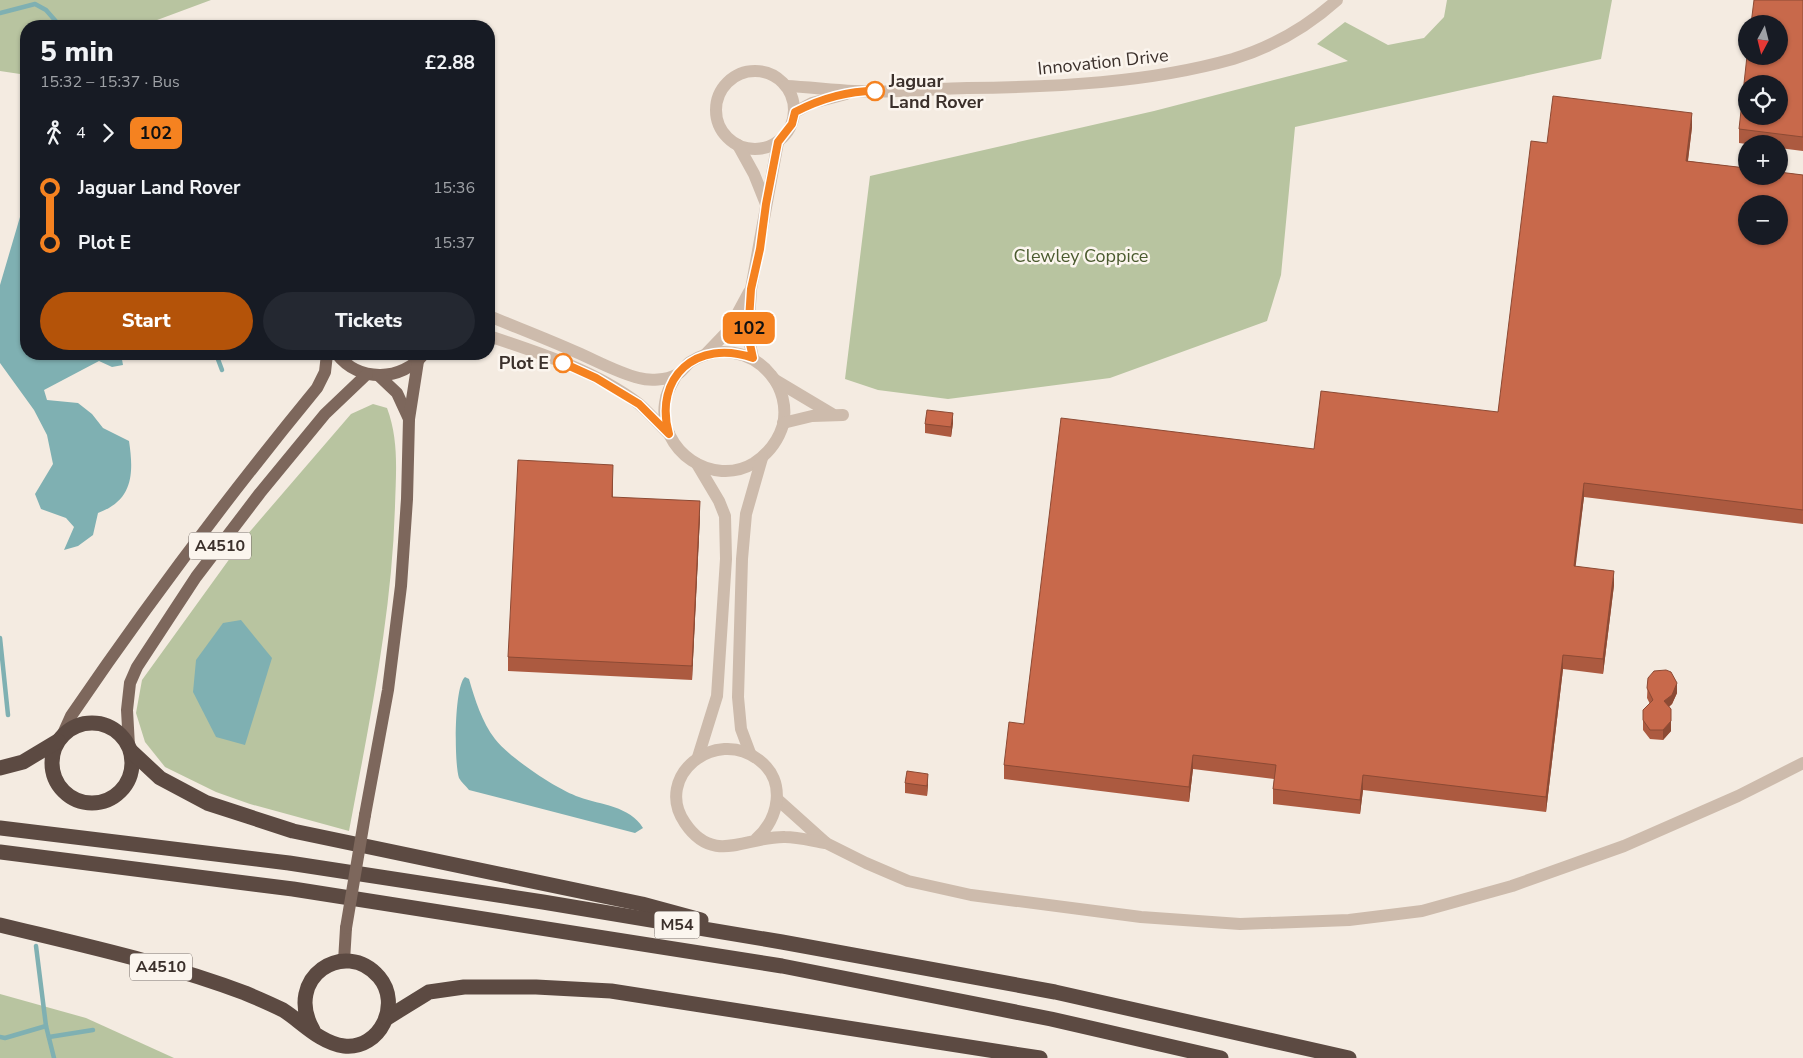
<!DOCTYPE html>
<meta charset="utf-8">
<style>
:root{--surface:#171b24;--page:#242831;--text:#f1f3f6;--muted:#9ea1a6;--accent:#b45309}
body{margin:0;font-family:"Nunito Sans",sans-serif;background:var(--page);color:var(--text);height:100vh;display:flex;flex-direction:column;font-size:19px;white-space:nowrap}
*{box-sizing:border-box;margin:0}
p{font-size:16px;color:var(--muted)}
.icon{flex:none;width:28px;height:28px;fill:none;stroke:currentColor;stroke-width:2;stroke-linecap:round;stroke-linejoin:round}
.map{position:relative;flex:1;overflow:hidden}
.sheet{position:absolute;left:20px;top:20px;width:475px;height:340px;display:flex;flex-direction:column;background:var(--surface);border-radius:20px;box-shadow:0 1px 4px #0004}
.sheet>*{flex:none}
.badge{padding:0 10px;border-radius:8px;font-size:18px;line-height:32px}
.needle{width:32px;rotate:187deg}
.fabs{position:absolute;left:1738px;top:15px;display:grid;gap:10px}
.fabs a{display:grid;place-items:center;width:50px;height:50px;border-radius:50%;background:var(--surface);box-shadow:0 1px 4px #0004;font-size:25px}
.map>.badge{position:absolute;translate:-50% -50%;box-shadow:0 0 0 2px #fff}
.legs{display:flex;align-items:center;gap:8px;height:55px;padding:0 20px;font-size:16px}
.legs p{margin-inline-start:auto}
.summary{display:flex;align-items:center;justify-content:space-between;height:85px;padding:0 20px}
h1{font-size:28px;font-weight:800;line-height:38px}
.cta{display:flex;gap:10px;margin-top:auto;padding:10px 20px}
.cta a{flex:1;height:58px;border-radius:30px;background:var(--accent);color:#fff;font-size:20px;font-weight:800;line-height:58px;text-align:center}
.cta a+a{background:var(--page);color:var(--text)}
ul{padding:0 20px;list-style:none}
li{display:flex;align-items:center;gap:18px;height:55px;font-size:19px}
li i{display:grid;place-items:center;width:8px;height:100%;margin:0 6px;background:currentColor}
li i::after{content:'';width:12px;height:12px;margin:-6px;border:4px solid;border-radius:50%;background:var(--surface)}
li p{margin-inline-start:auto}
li:first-child i{background:linear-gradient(#0000 50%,currentColor 0)}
li:last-child i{background:linear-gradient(currentColor 50%,#0000 0)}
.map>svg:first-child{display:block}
</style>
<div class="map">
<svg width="1803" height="1058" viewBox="0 0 1803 1058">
<rect width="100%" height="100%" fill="#f4ebe1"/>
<g fill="#b8c4a0">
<path d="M0,0H211L141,26H26V71L20,74L0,71Z"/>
<path d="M1447,0H1612L1601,59L1295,127L1281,275L1267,321L1110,378L948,399L878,390L845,379L870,176L1154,111L1348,61L1317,44L1345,22L1388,45L1424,38L1444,17Z"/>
<path d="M373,404L387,408C399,440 396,472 395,506C392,615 369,724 349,831L250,804L216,792L165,767L145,742L136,713L142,680L246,536L351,414Z"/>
<path d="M0,994L86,1018L174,1058H0Z"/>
</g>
<g fill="#7fb0b2">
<path d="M22,202H26V354H121L123,365L112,367L99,361L44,390L47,400L78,403L92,414L103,428L129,441C134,474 133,500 98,513L93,535L78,546L64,550L74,527L66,518L41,509L35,494L53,464L47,435L34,410L0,363V285L20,217Z"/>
<path d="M241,620L272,658L245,745L216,737L193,692L196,660L223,623Z"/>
<path d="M465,677L469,679C475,700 482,722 495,739C510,758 556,789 579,797C601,805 630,806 643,828L635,833L469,790C466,786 461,782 459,778C454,763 454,686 465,677Z"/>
</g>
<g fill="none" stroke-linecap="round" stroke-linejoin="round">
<g stroke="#7fb0b2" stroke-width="4.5">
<path d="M0,13L35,4L46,10L60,26"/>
<path d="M216,354L222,370"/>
<path d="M0,638L8,715"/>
<path d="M36,946L46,1026L54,1058"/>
<path d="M0,1037L5,1038L46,1026"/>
<path d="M49,1037L93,1030"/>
</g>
<g stroke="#cdbbac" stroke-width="12">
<circle cx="755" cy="110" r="39"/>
<path d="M786,86C809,87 831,90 854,91C891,93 930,89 967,88C1055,87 1148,83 1233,59C1272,47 1307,27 1337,0"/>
<path d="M795,112L812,103L846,94"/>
<path d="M738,145L754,174L766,204"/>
<path d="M489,316C518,328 547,339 576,352C597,361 618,373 639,378C649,381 667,380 676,375C682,372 685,366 690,362C717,345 751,350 771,375C782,388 787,407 783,425C778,441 768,454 754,463C713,488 658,451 665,403C666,393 671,385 676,376"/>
<path d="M489,336C540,353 596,371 639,404C649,413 659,424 669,434"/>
<path d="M705,355L728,331L749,292"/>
<path d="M753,358L748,335L751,289L778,142"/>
<path d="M775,380L832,414"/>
<path d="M783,423L812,416L843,415"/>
<path d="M697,464L719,501L725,516L726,559L717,696L698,757"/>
<path d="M750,753L741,729L738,697L742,559L746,514L762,458"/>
<path d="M777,799L826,843L866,863L908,881L971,895L1141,917L1240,924L1349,920L1422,911L1512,886L1624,846L1738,796L1803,763"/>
<path d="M756,839C779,819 787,781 759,760C715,726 653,777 685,823C714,866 746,836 785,837C798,837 813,841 826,843"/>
</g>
<g stroke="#7d675c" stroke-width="12">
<path d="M337,354C359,383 402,381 424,354"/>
<path d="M378,375L397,393L409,419"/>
<path d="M62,736L71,716C148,603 230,494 317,388L325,372L327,354"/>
<path d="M129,746L127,710L130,683L137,667L196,577L260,493L325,414L367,374"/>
<path d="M365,815L388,690L401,586L407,499L409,419L418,361"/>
<path d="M344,961L346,928"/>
</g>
<g stroke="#5c4a42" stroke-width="15">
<circle cx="92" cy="763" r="40"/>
<path d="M131,751L160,778L207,803L293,831L642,904L701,920"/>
<path d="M0,768L23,762L58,741"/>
<path d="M0,828L289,863L543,902L782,942L1055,992L1349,1058"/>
<path d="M0,852L293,889L782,966L1051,1019L1221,1058"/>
<path d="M0,925C82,945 166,963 245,993C257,998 271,1004 283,1010C302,1022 320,1043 344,1046C380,1050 402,1004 379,977C345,937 283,978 313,1030"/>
<path d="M387,1018L429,992L464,987H536L611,991L1040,1058"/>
</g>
<path stroke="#7d675c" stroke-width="12" d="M346,928L365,815"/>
</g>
<g fill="#ac5a40">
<path d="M1803,0V151L1779,148V144H1746L1739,143V129Z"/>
<path d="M1692,127L1688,161L1803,175V524L1584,497L1575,566L1614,585L1603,674L1563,669L1546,812L1363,790L1360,814L1273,804V789L1274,779L1193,769L1189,802L1004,779V765L1024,724L1314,449L1498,412L1547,143Z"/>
<path d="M953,423L951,437L925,433V424Z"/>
<path d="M613,479V497L700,516L692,680L508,671V657Z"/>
<path d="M1648,678L1677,693L1672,704L1669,707L1671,731L1663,740L1650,739L1643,730V720L1650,704L1647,698Z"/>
<path d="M905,783L928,784L927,796L905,793Z"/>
</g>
<g fill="#8c4a34">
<path d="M1692,113V127L1686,175V161Z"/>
<path d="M953,413V423L951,437V427Z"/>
<path d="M1584,483V497L1574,580V566Z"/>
<path d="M700,501V516L692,680V666Z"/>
<path d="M1614,571V585L1603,674V659Z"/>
<path d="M1563,655V669L1546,812V797Z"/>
<path d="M1677,683V693L1672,704L1664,710V701Z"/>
<path d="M1671,721V731L1663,740V730Z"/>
<path d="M1193,755V769L1189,802V787Z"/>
<path d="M928,774V784L927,796V786Z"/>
<path d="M1363,775V790L1360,814V800Z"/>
</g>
<g fill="#c8694b" stroke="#8c4a34" fill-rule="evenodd">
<path d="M1754,0H1803V137L1739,129L1747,56H1779V24H1751ZM1746,84H1779V116H1746Z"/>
<path d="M1553,96L1692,113L1686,161L1746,168V176H1779V172L1803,175V510L1584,483L1574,566L1614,571L1603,659L1563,655L1546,797L1363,775L1360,800L1273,789L1276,765L1193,755L1189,787L1004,765L1009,722L1024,724L1061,418L1314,449L1321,391L1498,412L1531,141L1547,143ZM1746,204H1779V236H1746Z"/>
<path d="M927,410L953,413L951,427L925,424Z"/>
<path d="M518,460L613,465L612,497L700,501L692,666L508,657Z"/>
<path d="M1666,670L1671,672L1677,683L1672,695L1664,701L1671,709V721L1663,730H1650L1643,720V710L1653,700L1647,688L1648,678L1654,671Z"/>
<path d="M907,771L928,774L927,786L905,783Z"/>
</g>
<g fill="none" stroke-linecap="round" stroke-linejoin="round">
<g stroke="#fff" stroke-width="11">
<path id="line-1" d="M563,363L596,378L639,404L669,434C653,377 697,338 753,358L748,335L751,289L760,249L766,204L778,142L792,124L795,112C820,99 847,91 875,91"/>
</g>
<use href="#line-1" stroke="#f58220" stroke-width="8"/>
</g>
<g fill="#fff" stroke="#f58220" stroke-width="2.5">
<circle cx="875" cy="91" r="9"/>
<circle cx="563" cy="363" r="9"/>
</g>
<g text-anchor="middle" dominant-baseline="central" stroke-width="5" stroke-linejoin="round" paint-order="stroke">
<g fill="#fbf5ee" stroke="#756b66" stroke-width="1">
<rect x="189" y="532.5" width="62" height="27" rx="4"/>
<rect x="654.5" y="911.5" width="45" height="27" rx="4"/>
<rect x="130" y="953.5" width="62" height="27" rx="4"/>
</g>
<g font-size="16" font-weight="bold" fill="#3b302b">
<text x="220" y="546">A4510</text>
<text x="677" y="925">M54</text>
<text x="161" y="967">A4510</text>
</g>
<g font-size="18" fill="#3b302b" stroke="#fbf5ee">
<text transform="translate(1103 62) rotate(-6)">Innovation Drive</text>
</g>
<g font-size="18" font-weight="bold" fill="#3b302b" stroke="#fbf5ee" text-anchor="start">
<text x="889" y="81">Jaguar<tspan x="889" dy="21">Land Rover</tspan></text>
<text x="549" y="363" text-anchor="end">Plot E</text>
</g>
<g font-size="18" fill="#4a5a2e" stroke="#fbf5ee">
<text x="1081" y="256">Clewley Coppice</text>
</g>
</g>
</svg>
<div class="fabs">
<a><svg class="needle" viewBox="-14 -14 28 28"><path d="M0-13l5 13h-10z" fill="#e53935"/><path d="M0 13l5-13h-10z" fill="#9ea1a6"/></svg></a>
<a><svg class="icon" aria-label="locate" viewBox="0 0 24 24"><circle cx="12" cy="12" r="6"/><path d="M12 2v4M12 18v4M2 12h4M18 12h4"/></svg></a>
<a>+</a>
<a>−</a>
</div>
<b class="badge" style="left:749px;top:328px;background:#f58220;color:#111">102</b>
<section class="sheet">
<div class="summary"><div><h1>5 min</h1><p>15:32 – 15:37 · Bus</p></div><b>£2.88</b></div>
<div class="legs"><svg class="icon" aria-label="walk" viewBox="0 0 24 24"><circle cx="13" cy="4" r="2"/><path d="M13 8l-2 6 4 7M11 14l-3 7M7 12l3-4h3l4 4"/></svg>4<svg class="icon" aria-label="forward" viewBox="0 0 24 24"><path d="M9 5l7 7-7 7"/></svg><b class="badge" style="background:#f58220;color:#111">102</b></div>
<ul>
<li><i style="color:#f58220"></i><b>Jaguar Land Rover</b><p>15:36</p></li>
<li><i style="color:#f58220"></i><b>Plot E</b><p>15:37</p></li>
</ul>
<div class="cta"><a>Start</a><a>Tickets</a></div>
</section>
</div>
